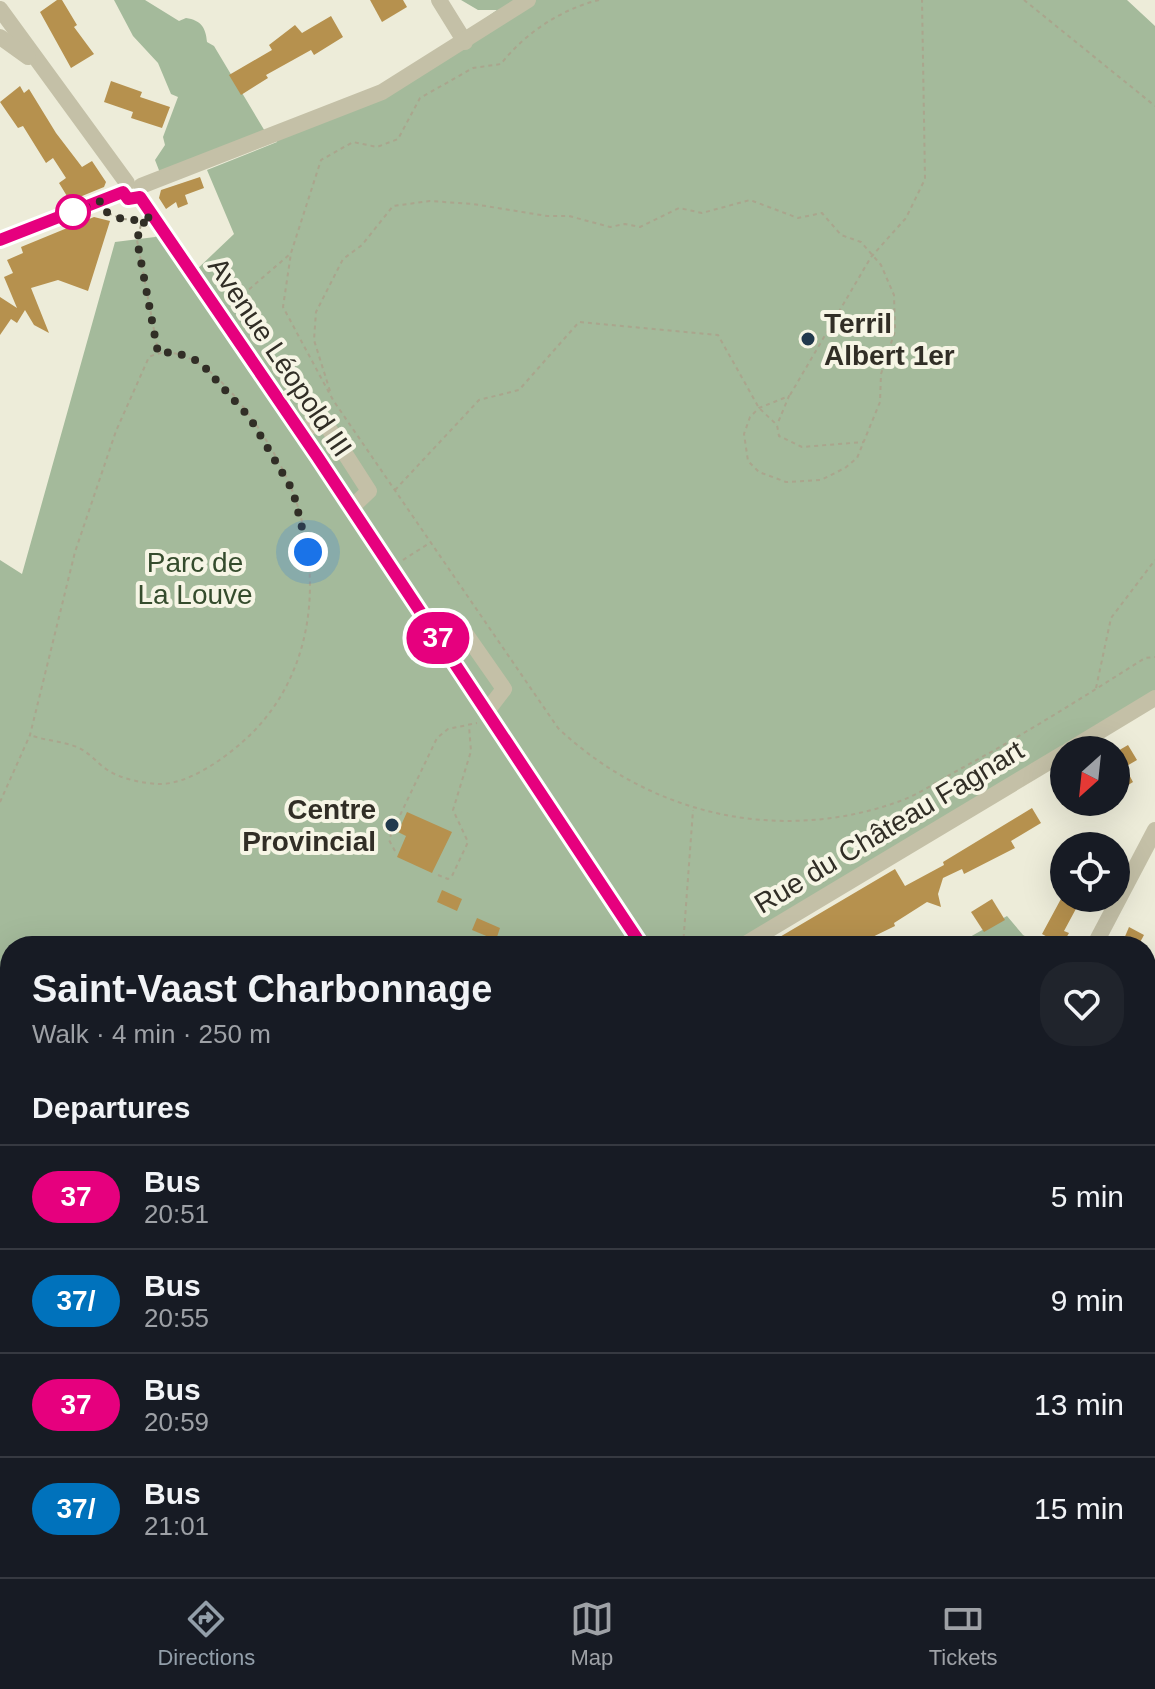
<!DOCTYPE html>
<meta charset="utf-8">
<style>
:root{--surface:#171b24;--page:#20242c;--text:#f1f3f6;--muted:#9ea1a6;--line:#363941;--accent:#939faa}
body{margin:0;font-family:Helvetica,sans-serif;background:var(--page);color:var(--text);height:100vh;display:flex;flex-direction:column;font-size:30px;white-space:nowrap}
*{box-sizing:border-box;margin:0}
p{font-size:26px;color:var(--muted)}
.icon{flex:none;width:44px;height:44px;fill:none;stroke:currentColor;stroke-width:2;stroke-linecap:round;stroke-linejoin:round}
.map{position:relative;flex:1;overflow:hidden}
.panel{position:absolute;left:0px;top:936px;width:1156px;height:642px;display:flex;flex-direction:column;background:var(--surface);border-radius:32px 32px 0 0;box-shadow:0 8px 32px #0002}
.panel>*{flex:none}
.badge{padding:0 16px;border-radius:26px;font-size:28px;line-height:52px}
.needle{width:52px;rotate:207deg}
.buttons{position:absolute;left:1050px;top:736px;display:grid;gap:16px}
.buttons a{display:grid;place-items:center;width:80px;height:80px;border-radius:50%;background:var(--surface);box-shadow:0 8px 32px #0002;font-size:40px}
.you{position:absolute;width:40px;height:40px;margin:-20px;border:6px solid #fff;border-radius:50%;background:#1a73e8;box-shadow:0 0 0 12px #1a73e833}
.map>.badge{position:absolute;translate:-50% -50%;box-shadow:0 0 0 4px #fff}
h2{padding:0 32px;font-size:30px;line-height:72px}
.round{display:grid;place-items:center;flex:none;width:84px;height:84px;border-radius:32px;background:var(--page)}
.head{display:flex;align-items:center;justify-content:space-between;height:136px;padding:0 32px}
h1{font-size:38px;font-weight:700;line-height:60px}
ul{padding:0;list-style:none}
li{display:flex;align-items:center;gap:24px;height:104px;padding:0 32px;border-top:2px solid var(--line)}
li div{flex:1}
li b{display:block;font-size:30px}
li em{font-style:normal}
li .badge{min-width:88px;font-weight:700;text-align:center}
.dock{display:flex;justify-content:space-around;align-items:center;height:112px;border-top:2px solid var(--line);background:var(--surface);font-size:22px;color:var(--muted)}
.dock a{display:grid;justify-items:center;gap:4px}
.dock .on{color:var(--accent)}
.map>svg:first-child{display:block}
</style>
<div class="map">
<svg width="1155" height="1577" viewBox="0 0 1155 1577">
<rect width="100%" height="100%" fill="#edecd9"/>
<g fill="#a4ba9b">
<path d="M114,0H145L179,21L186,18C201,20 206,28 207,42L214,46L269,138L162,178L155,160L165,145L163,137L178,97L171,94L158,63L133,36Z"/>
<path d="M461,0H1127L1155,26V698L742,946H10V1549L0,1551V560L22,574L115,242L155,237L164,232L193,273L234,234L207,170L277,142L275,136L382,92L497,10H478Z"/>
<path d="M1007,916L1023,935L1044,946H954Z"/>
<path d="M122,1568H174L169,1577H117Z"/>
<path d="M236,1568H338L347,1577H250Z"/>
</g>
<g fill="#b6914e">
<path d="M57,0H62L77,25L74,27L94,54L71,68L40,12Z"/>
<path d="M370,0H403L407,7L382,22Z"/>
<path d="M331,16L343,37L314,55L311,50L266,75L268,78L241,95L229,75L272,50L269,45L295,25L302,33Z"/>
<path d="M111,81L142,92L140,97L170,107L162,128L131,118L133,112L104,102Z"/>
<path d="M20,86L24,93L29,89L56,133L82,167L92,161L106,182L104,187L70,201L59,183L66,178L53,158L46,163L23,126L18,128L0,102Z"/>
<path d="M200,177L204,188L185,195L188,204L178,208L176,202L166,209L159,198L161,190Z"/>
<path d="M94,217L110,221L88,291L58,280L31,288L49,333L34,325L25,310L17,323L11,319L0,335V297L17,308L4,277L13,273L7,260L23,253L21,247Z"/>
<path d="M1128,745L1137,760L1125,767L1133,782L1125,787L1116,773V752Z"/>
<path d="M1032,808L1041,823L1011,841L1015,848L964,874L962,869L943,878L938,894L941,907L927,902L894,923L895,926L854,946H783L778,938L895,869L905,886L944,865L943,862Z"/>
<path d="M407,812L452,832L432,873L397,857L406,836L398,832Z"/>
<path d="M442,890L462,899L457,911L437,902Z"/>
<path d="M1062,897L1078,905L1064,931L1069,933L1062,945L1042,934Z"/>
<path d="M992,899L1005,920L984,932L971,912Z"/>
<path d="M477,918L500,928L496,940L472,930Z"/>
<path d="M1129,927L1144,935L1138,946H1121Z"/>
</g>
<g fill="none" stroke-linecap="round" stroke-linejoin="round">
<g stroke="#aaa58d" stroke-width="2" stroke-dasharray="4 4" stroke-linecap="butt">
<path d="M599,0C561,9 524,34 501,64L473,68L420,98L398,139L377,147L353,142L321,160L291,253L283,307L333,400L558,728C651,816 782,845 903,800C923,792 943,778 962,768C1025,734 1085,696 1145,658L1155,657"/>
<path d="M1024,0L1155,106"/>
<path d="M108,213L122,219L136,220"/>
<path d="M141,225L137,240L158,351"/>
<path d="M231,305L290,254"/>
<path d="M330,391L314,340L316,312L343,259L362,245L393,206L430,201L473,204L547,216H569L610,227L625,224L640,227L679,208L702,213L750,200L798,218L822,213L841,235L861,242L881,265L894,295L895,331L881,374L880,402L857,458L845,468L821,480L786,482L759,472L748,461L744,434L750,417L759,408L789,396L777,425"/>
<path d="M790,395L871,257L906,218L925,179L922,0"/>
<path d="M395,490L479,400L519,390L579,322L718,335L759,408L777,425L779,436L802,447L864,442"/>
<path d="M403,560L428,544"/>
<path d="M1096,688L1111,618L1155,560"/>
<path d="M0,802L30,735L75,552L116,431L149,357C205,329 275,447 292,490C300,509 305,533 308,554C317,627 295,698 239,745C219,762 186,785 158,784C142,783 120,779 106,769C96,762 89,752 77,747C62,741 46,741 30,735"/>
<path d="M395,851L389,840L392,832L437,738L448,729L477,723"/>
<path d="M438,875L448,879L452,876L468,842L453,810L471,751L469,726"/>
<path d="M683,946L693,810"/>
<path d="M0,972L10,991"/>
<path d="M0,1396L10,1412"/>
<path d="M154,1577L160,1568"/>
</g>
<g stroke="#c4c0a7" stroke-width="16">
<path d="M439,0L465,42"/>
<path d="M0,9L127,183"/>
<path d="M0,37L28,57"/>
<path d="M141,186L382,92L528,0"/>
<path d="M140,197L300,431L642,946"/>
<path d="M0,240L123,192"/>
<path d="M300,431L324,421L369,491L351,508"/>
<path d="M435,634L458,623L504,689L487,711"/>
<path d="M1069,750L1155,698"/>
<path d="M742,946L1064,753"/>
<path d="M1094,946L1155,830"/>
<path d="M1146,1298L1155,1304"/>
<path d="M0,1551L10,1549"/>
<path d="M185,1577L190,1568"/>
<path d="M929,1577L931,1568"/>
</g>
</g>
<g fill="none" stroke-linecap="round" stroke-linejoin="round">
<g stroke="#fff" stroke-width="18">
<path id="line" d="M0,240L123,192L128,199L140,197L317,456L642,946"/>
</g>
<use href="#line" stroke="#e6007e" stroke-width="12"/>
<path stroke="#312e26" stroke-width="8" stroke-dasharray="0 14.4" d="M73,212L101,201L105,211C121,221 135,223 152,216L141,225L137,240L158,353L175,352L200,362L250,418L293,491L308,552"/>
</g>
<circle fill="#fff" stroke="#e6007e" stroke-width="4" cx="73" cy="212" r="16"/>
<g fill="#21394d" stroke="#f6f5e5" stroke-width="3">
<circle cx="808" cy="339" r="8"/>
<circle cx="392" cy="825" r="8"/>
</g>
<g text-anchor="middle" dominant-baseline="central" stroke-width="8" stroke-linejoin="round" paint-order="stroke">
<g font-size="28" font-weight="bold" fill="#312e26" stroke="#f6f5e5" text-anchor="start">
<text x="824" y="323">Terril<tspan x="824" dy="32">Albert 1er</tspan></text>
<text x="376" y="809" text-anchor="end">Centre<tspan x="376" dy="32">Provincial</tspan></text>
</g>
<g font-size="28" fill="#312e26" stroke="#f6f5e5">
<text transform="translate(280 357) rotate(56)">Avenue Léopold III</text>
<text transform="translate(889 827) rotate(-31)">Rue du Château Fagnart</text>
</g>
<g font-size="28" fill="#354c2d" stroke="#f6f5e5">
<text x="195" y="562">Parc de<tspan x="195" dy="32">La Louve</tspan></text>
</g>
</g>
</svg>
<div class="buttons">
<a><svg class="needle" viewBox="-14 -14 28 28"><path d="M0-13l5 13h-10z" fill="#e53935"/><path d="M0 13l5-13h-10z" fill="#9ea1a6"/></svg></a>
<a><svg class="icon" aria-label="locate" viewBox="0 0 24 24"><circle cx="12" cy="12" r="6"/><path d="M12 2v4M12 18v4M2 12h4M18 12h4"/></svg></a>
</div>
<div class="you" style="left:308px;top:552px"></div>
<b class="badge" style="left:438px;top:638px;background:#e6007e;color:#fff">37</b>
<section class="panel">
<div class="head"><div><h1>Saint-Vaast Charbonnage</h1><p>Walk · 4 min · 250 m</p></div><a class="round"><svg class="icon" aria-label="heart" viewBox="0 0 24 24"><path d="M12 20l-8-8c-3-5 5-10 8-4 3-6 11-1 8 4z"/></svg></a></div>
<h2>Departures</h2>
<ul>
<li><span class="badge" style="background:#e6007e;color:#fff">37</span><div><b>Bus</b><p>20:51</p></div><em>5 min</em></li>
<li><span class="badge" style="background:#0072bc;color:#fff">37/</span><div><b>Bus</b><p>20:55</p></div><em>9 min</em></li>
<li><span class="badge" style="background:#e6007e;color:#fff">37</span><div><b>Bus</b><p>20:59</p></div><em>13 min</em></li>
<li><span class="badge" style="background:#0072bc;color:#fff">37/</span><div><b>Bus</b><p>21:01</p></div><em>15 min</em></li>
</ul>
</section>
</div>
<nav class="dock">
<a class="on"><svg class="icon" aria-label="directions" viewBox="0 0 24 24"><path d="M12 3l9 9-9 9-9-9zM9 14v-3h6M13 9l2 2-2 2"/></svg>Directions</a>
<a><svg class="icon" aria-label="map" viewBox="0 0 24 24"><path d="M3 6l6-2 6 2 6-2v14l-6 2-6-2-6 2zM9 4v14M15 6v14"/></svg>Map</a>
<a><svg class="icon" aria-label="tickets" viewBox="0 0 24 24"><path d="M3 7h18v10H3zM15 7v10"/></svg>Tickets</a>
</nav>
